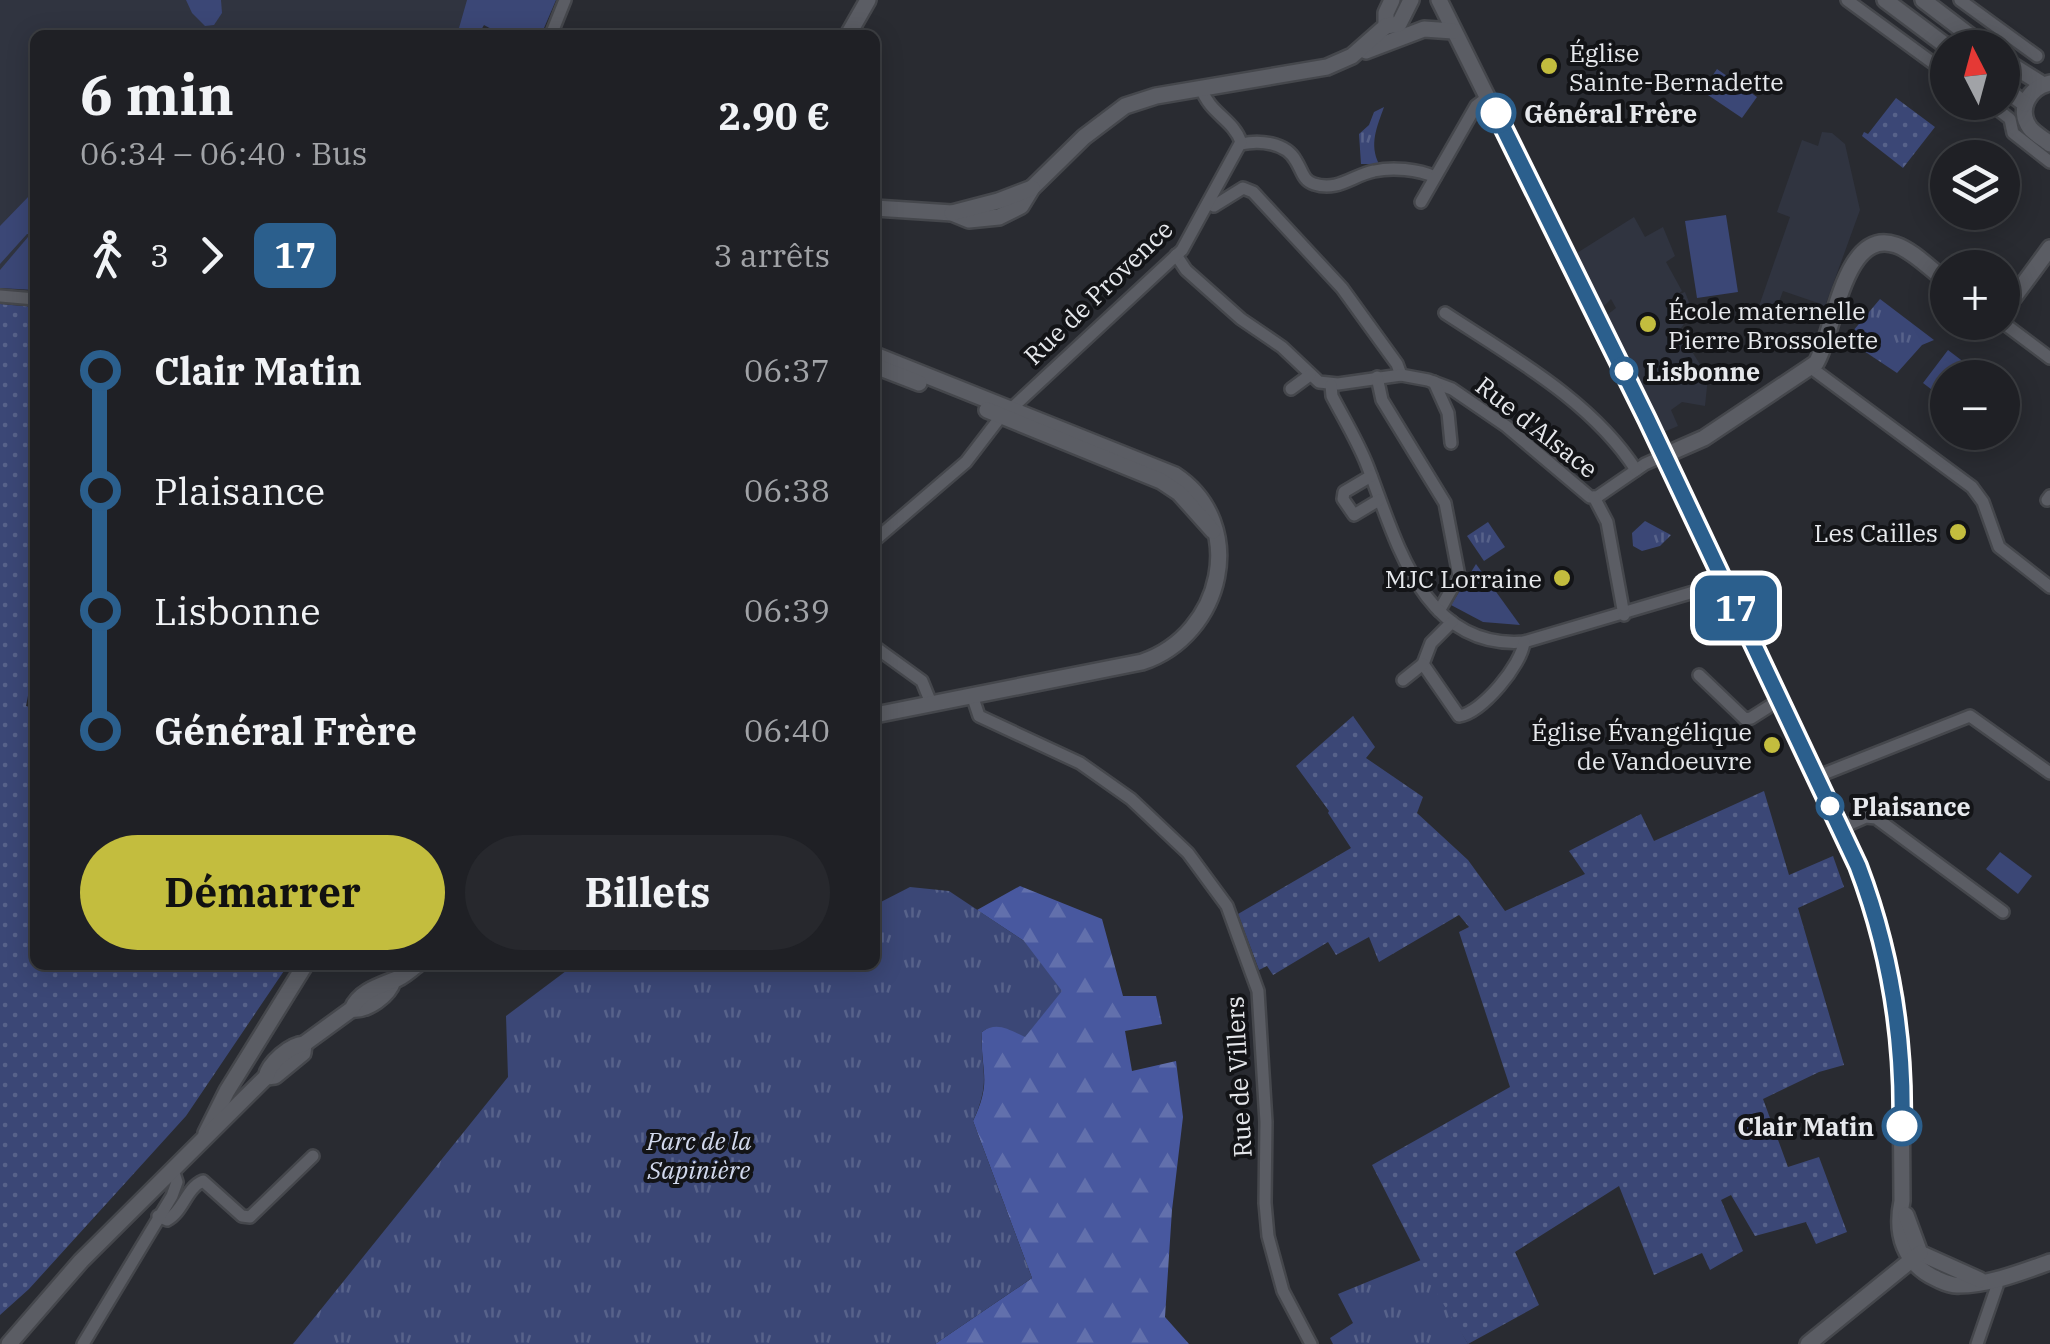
<!DOCTYPE html>
<html lang="fr">
<meta charset="utf-8">
<style>
:root{--surface:#1f2025;--page:#27282d;--text:#f1f3f6;--muted:#a1a3a7;--line:#3c3e42;--accent:#c3bd3e}
body{margin:0;font-family:"IBM Plex Serif",serif;background:var(--page);color:var(--text);height:100vh;display:flex;flex-direction:column;font-size:38px;white-space:nowrap}
*{box-sizing:border-box;margin:0}
p{font-size:32px;color:var(--muted)}
.icon{flex:none;width:55px;height:55px;fill:none;stroke:currentColor;stroke-width:2;stroke-linecap:round;stroke-linejoin:round}
.map{position:relative;flex:1;overflow:hidden}
.panel{position:absolute;left:30px;top:30px;width:850px;height:940px;display:flex;flex-direction:column;background:var(--surface);border-radius:15px;box-shadow:0 5px 25px #0003,0 0 0 2px var(--line)}
.panel>*{flex:none}
.badge{padding:0 20px;border-radius:15px;font-size:35px;line-height:65px}
.needle{width:65px;rotate:354deg}
.fabs{position:absolute;left:1930px;top:30px;display:grid;gap:20px}
.fabs a{display:grid;place-items:center;width:90px;height:90px;border-radius:50%;background:var(--surface);box-shadow:0 5px 25px #0003,0 0 0 2px var(--line);font-size:50px}
.map>.badge{position:absolute;translate:-50% -50%;box-shadow:0 0 0 5px #fff}
.legs{display:flex;align-items:center;gap:15px;height:110px;padding:0 50px;font-size:32px}
.legs p{margin-inline-start:auto}
.summary{display:flex;align-items:center;justify-content:space-between;height:170px;padding:0 50px}
h1{font-size:55px;font-weight:800;line-height:75px}
.button{display:flex;gap:20px;margin-top:auto;padding:20px 50px}
.button a{flex:1;height:115px;border-radius:60px;background:var(--accent);color:#111;font-size:40px;font-weight:800;line-height:115px;text-align:center}
.button a+a{background:var(--page);color:var(--text)}
ul{padding:0 50px;list-style:none}
li{display:flex;align-items:center;gap:35px;height:120px;font-size:38px}
li i{display:grid;place-items:center;width:15px;height:100%;margin:0 12px;background:currentColor}
li i::after{content:'';width:25px;height:25px;margin:-12px;border:8px solid;border-radius:50%;background:var(--surface)}
li p{margin-inline-start:auto}
li:first-child i{background:linear-gradient(#0000 50%,currentColor 0)}
li:last-child i{background:linear-gradient(currentColor 50%,#0000 0)}
.map>svg:first-child{display:block}
</style>
<div class="map">
<svg width="2050" height="1344" viewBox="0 0 2050 1344">
<defs>
<pattern id="forest-firs" width="22" height="20" patternUnits="userSpaceOnUse" patternTransform="scale(2.5)"><rect width="22" height="20" fill="#48589f"/><path d="M5 1l3.5 6h-7zM16 11l3.5 6h-7z" fill="#6270ac"/></pattern>
<pattern id="park-tufts" width="24" height="20" patternUnits="userSpaceOnUse" patternTransform="scale(2.5)"><rect width="24" height="20" fill="#3b4776"/><path d="M3 7l-1-3M5 7V3M7 7l1-3M15 17l-1-3M17 17v-4M19 17l1-3" fill="none" stroke="#57628a"/></pattern>
<pattern id="garden-dots" width="8" height="8" patternUnits="userSpaceOnUse" patternTransform="scale(2.5)"><rect width="8" height="8" fill="#3b4776"/><path d="M2 2h.1M6 6h.1" fill="none" stroke="#57628a" stroke-width="1.8" stroke-linecap="round"/></pattern>
</defs>
<rect width="100%" height="100%" fill="#292b31"/>
<g fill="#303440">
<path d="M0,0H556L541,35H503L484,25L478,35H35V290L0,288Z"/>
<path d="M1822,132L1832,133L1845,144L1860,210L1824,309L1821,304L1783,291L1775,312L1759,306L1790,217L1777,212L1802,140L1818,146Z"/>
<path d="M1634,217L1645,237L1663,227L1675,256L1666,262L1682,291L1677,295L1685,292L1690,305L1688,318L1679,331L1708,377L1705,406L1682,402L1671,410L1678,426L1664,432L1607,315L1616,308L1611,299L1603,307L1577,253Z"/>
</g>
<g fill="#3b4776">
<path d="M186,0H221L222,13L214,25L205,26L192,13Z"/>
<path d="M467,0H556L541,35H503L484,25L478,35H457Z"/>
<path d="M1717,69L1757,97L1742,118L1702,91Z"/>
<path d="M30,195L35,201V234H27L0,264V226Z"/>
<path d="M1726,215L1738,292L1697,298L1685,221Z"/>
<path d="M28,237L35,238V290L0,288V270Z"/>
<path d="M1948,350L1969,366L1961,377L1948,378L1947,395L1944,399L1923,383Z"/>
<path d="M1476,564L1520,625L1483,622L1451,605Z"/>
<path d="M2000,852L2032,876L2018,894L1986,869Z"/>
</g>
<path fill="url(#forest-firs)" d="M1020,886L1102,919L1123,996H1156L1162,1024L1125,1031L1132,1071L1176,1061L1183,1117L1172,1210L1165,1317L1189,1344H935L1032,1278L973,1121C993,1080 980,1072 982,1032L990,1026H998L1024,941L977,910Z"/>
<g fill="url(#park-tufts)">
<path d="M1384,107C1377,127 1369,144 1379,164H1361L1359,134L1369,125L1374,112Z"/>
<path d="M1880,299L1934,340L1922,345L1897,373L1861,349L1853,331Z"/>
<path d="M1645,521L1671,535L1660,546L1642,551L1633,546L1632,533Z"/>
<path d="M1488,522L1505,547L1484,561L1467,536Z"/>
<path d="M910,887L949,891L1024,941L1062,991L1025,1037C1009,1030 997,1021 982,1032C980,1072 992,1079 973,1121L1032,1278L935,1344H293L508,1077L506,1016L574,965H875V905Z"/>
<path d="M1421,1260L1468,1344H1333L1330,1338L1353,1323L1338,1294Z"/>
</g>
<g fill="url(#garden-dots)">
<path d="M1896,98L1935,127L1903,168L1862,136L1864,132L1868,134Z"/>
<path d="M0,304L35,307V659L26,706L35,709V965H288L186,1116L29,1289L0,1315Z"/>
<path d="M1353,716L1375,747L1366,758L1423,797L1417,813L1468,860L1505,911L1585,874L1569,851L1641,814L1654,841L1764,791L1789,875L1833,856L1844,887L1798,908L1844,1065L1819,1072L1763,1099L1788,1167L1819,1157L1847,1232L1816,1244L1806,1222L1755,1236L1731,1195L1721,1200L1743,1251L1710,1270L1702,1253L1654,1275L1619,1186L1515,1252L1539,1305L1468,1344L1439,1297L1372,1165L1510,1087L1459,932L1469,927L1459,915L1379,962L1369,937L1336,955L1328,942L1273,975L1267,966L1259,970L1238,914L1351,848L1328,813L1329,811L1296,766Z"/>
</g>
<g fill="none" stroke-linecap="round" stroke-linejoin="round">
<g stroke="#45474c" stroke-width="16">
<g id="street">
<path d="M1847,0L1948,74"/>
<path d="M1960,0L2037,56"/>
<path d="M551,35L565,0"/>
<path d="M1988,102L2010,119L2013,133L2050,162"/>
<path d="M1241,144C1259,140 1286,142 1296,161C1302,170 1303,181 1314,184C1338,192 1353,175 1374,171C1392,167 1418,169 1435,177"/>
<path d="M1421,202L1476,106L1488,97"/>
<path d="M1208,203L1214,206L1243,188L1253,192L1342,288L1397,364L1401,375"/>
<path d="M1176,255L1186,270L1241,319L1282,347L1319,382L1338,384L1401,375L1428,380L1452,389L1506,426L1590,497H1597L1645,464L1663,456"/>
<path d="M0,296L35,299"/>
<path d="M1445,313C1512,357 1592,401 1636,470"/>
<path d="M2002,322L2050,358"/>
<path d="M1810,367L1972,487L1983,502L1999,547L2050,587"/>
<path d="M1377,377L1382,400L1445,503L1459,576L1439,611"/>
<path d="M1434,382L1448,413L1451,443"/>
<path d="M1331,385L1332,396C1344,419 1358,442 1367,465C1396,539 1422,650 1524,642L1724,583"/>
<path d="M1291,389L1310,375"/>
<path d="M1012,408L1182,250L1241,142C1233,119 1210,114 1201,88"/>
<path d="M1371,476L1344,492L1343,499L1354,515L1379,500"/>
<path d="M1594,497L1607,522L1624,615"/>
<path d="M2047,500L2050,496"/>
<path d="M875,540L966,462L1002,415"/>
<path d="M1452,622L1431,643L1423,664L1459,716C1482,713 1522,664 1524,642"/>
<path d="M875,647L922,681L931,703"/>
<path d="M1699,675L1745,719L1751,718L1781,699"/>
<path d="M1403,680L1423,664"/>
<path d="M972,695L979,716L1080,763L1131,799L1188,853L1227,906L1258,991L1266,1122L1265,1203L1268,1236L1283,1291L1311,1344"/>
<path d="M1816,777L1970,716L2050,773"/>
<path d="M1841,828L1866,817L1876,818L2003,912"/>
<path d="M158,1216L167,1220C183,1212 186,1188 203,1181L242,1216L250,1217L313,1156"/>
<path d="M83,1344L172,1196L177,1182L173,1170"/>
<path d="M1977,1344L1997,1286L1995,1279"/>
</g>
</g>
<g stroke="#45474c" stroke-width="20">
<g id="secondary">
<path d="M1439,0L1647,419L1858,866L1876,917L1895,999L1901,1063L1902,1201C1895,1234 1904,1264 1937,1279C1944,1282 1952,1286 1959,1285C1989,1285 2022,1272 2050,1262"/>
<path d="M1885,0L1949,48"/>
<path d="M1923,0L1986,48"/>
<path d="M1386,26V13L1392,0"/>
<path d="M848,35L868,0"/>
<path d="M1366,51L1424,29L1453,31"/>
<path d="M2002,59L2042,84"/>
<path d="M2050,83C2030,87 2016,109 2030,128C2035,134 2044,139 2050,144"/>
<path d="M2002,87L2025,104"/>
<path d="M875,208L952,213L969,220L999,217L1021,206L1032,188L1084,137L1125,106L1156,96L1327,67L1352,56L1386,26L1399,24L1411,0"/>
<path d="M952,213L998,201L1032,188"/>
<path d="M2002,305L2014,297L2050,248"/>
<path d="M875,355L1175,475C1249,524 1223,635 1142,662L875,715"/>
<path d="M875,366L919,383"/>
<path d="M987,410L1161,481L1179,493L1213,531"/>
<path d="M1663,456L1704,438L1816,363C1835,332 1843,227 1896,245C1914,251 1932,271 1948,282"/>
<path d="M352,1009C367,1011 389,995 393,981"/>
<path d="M266,1077L275,1076L303,1053L304,1044"/>
<path d="M206,1133L227,1091L305,965"/>
<path d="M1906,1215L1920,1253L1980,1280"/>
<path d="M9,1344L81,1261L266,1077C269,1063 290,1045 304,1044L352,1009C359,992 379,986 394,980C402,978 411,969 417,965"/>
<path d="M1808,1344L1920,1253"/>
</g>
</g>
<use href="#street" stroke="#5b5d64" stroke-width="11"/>
<use href="#secondary" stroke="#5b5d64" stroke-width="15"/>
</g>
<g fill="none" stroke-linecap="round" stroke-linejoin="round">
<g stroke="#fff" stroke-width="22">
<path id="line-1" d="M1496,113L1647,419L1858,866C1890,950 1904,1037 1902,1126"/>
</g>
<use href="#line-1" stroke="#2b5f8d" stroke-width="15"/>
</g>
<g fill="#c3bd3e" stroke="#131417" stroke-width="4">
<circle cx="1549" cy="66" r="10"/>
<circle cx="1648" cy="324" r="10"/>
<circle cx="1958" cy="532" r="10"/>
<circle cx="1562" cy="578" r="10"/>
<circle cx="1772" cy="745" r="10"/>
</g>
<g fill="#fff" stroke="#2b5f8d" stroke-width="5">
<circle cx="1496" cy="113" r="18"/>
<circle cx="1624" cy="371" r="12"/>
<circle cx="1830" cy="806" r="12"/>
<circle cx="1902" cy="1126" r="18"/>
</g>
<g text-anchor="middle" dominant-baseline="central" stroke-width="8" stroke-linejoin="round" paint-order="stroke">
<g font-size="25" fill="#e6e8ec" stroke="#131417" text-anchor="end">
<text x="1569" y="52" text-anchor="start">Église<tspan x="1569" dy="29">Sainte-Bernadette</tspan></text>
<text x="1668" y="310" text-anchor="start">École maternelle<tspan x="1668" dy="29">Pierre Brossolette</tspan></text>
<text x="1938" y="532">Les Cailles</text>
<text x="1542" y="578">MJC Lorraine</text>
<text x="1752" y="731">Église Évangélique<tspan x="1752" dy="29">de Vandoeuvre</tspan></text>
</g>
<g font-size="25" font-weight="bold" fill="#e6e8ec" stroke="#131417" text-anchor="start">
<text x="1524" y="113">Général Frère</text>
<text x="1646" y="371">Lisbonne</text>
<text x="1852" y="806">Plaisance</text>
<text x="1874" y="1126" text-anchor="end">Clair Matin</text>
</g>
<g font-size="25" fill="#e6e8ec" stroke="#131417">
<text transform="translate(1098 292) rotate(-44)">Rue de Provence</text>
<text transform="translate(1537 427) rotate(38)">Rue d'Alsace</text>
<text transform="translate(1238 1077) rotate(-93)">Rue de Villers</text>
</g>
<g font-size="25" font-style="italic" fill="#d2d9ed" stroke="#131417">
<text x="699" y="1140">Parc de la<tspan x="699" dy="29">Sapinière</tspan></text>
</g>
</g>
</svg>
<div class="fabs">
<a><svg class="needle" viewBox="-14 -14 28 28"><path d="M0-13l5 13h-10z" fill="#e53935"/><path d="M0 13l5-13h-10z" fill="#a1a3a7"/></svg></a>
<a><svg class="icon" aria-label="layers" viewBox="0 0 24 24"><path d="M12 4l9 5-9 5-9-5zM3 14l9 5 9-5"/></svg></a>
<a>+</a>
<a>−</a>
</div>
<b class="badge" style="left:1736px;top:608px;background:#2b5f8d;color:#fff">17</b>
<section class="panel">
<div class="summary"><div><h1>6 min</h1><p>06:34 – 06:40 · Bus</p></div><b>2.90 €</b></div>
<div class="legs"><svg class="icon" aria-label="walk" viewBox="0 0 24 24"><circle cx="13" cy="4" r="2"/><path d="M13 8l-2 6 4 7M11 14l-3 7M7 12l3-4h3l4 4"/></svg>3<svg class="icon" aria-label="forward" viewBox="0 0 24 24"><path d="M9 5l7 7-7 7"/></svg><b class="badge" style="background:#2b5f8d;color:#fff">17</b><p>3 arrêts</p></div>
<ul>
<li><i style="color:#2b5f8d"></i><b>Clair Matin</b><p>06:37</p></li>
<li><i style="color:#2b5f8d"></i><span>Plaisance</span><p>06:38</p></li>
<li><i style="color:#2b5f8d"></i><span>Lisbonne</span><p>06:39</p></li>
<li><i style="color:#2b5f8d"></i><b>Général Frère</b><p>06:40</p></li>
</ul>
<div class="button"><a>Démarrer</a><a>Billets</a></div>
</section>
</div>
